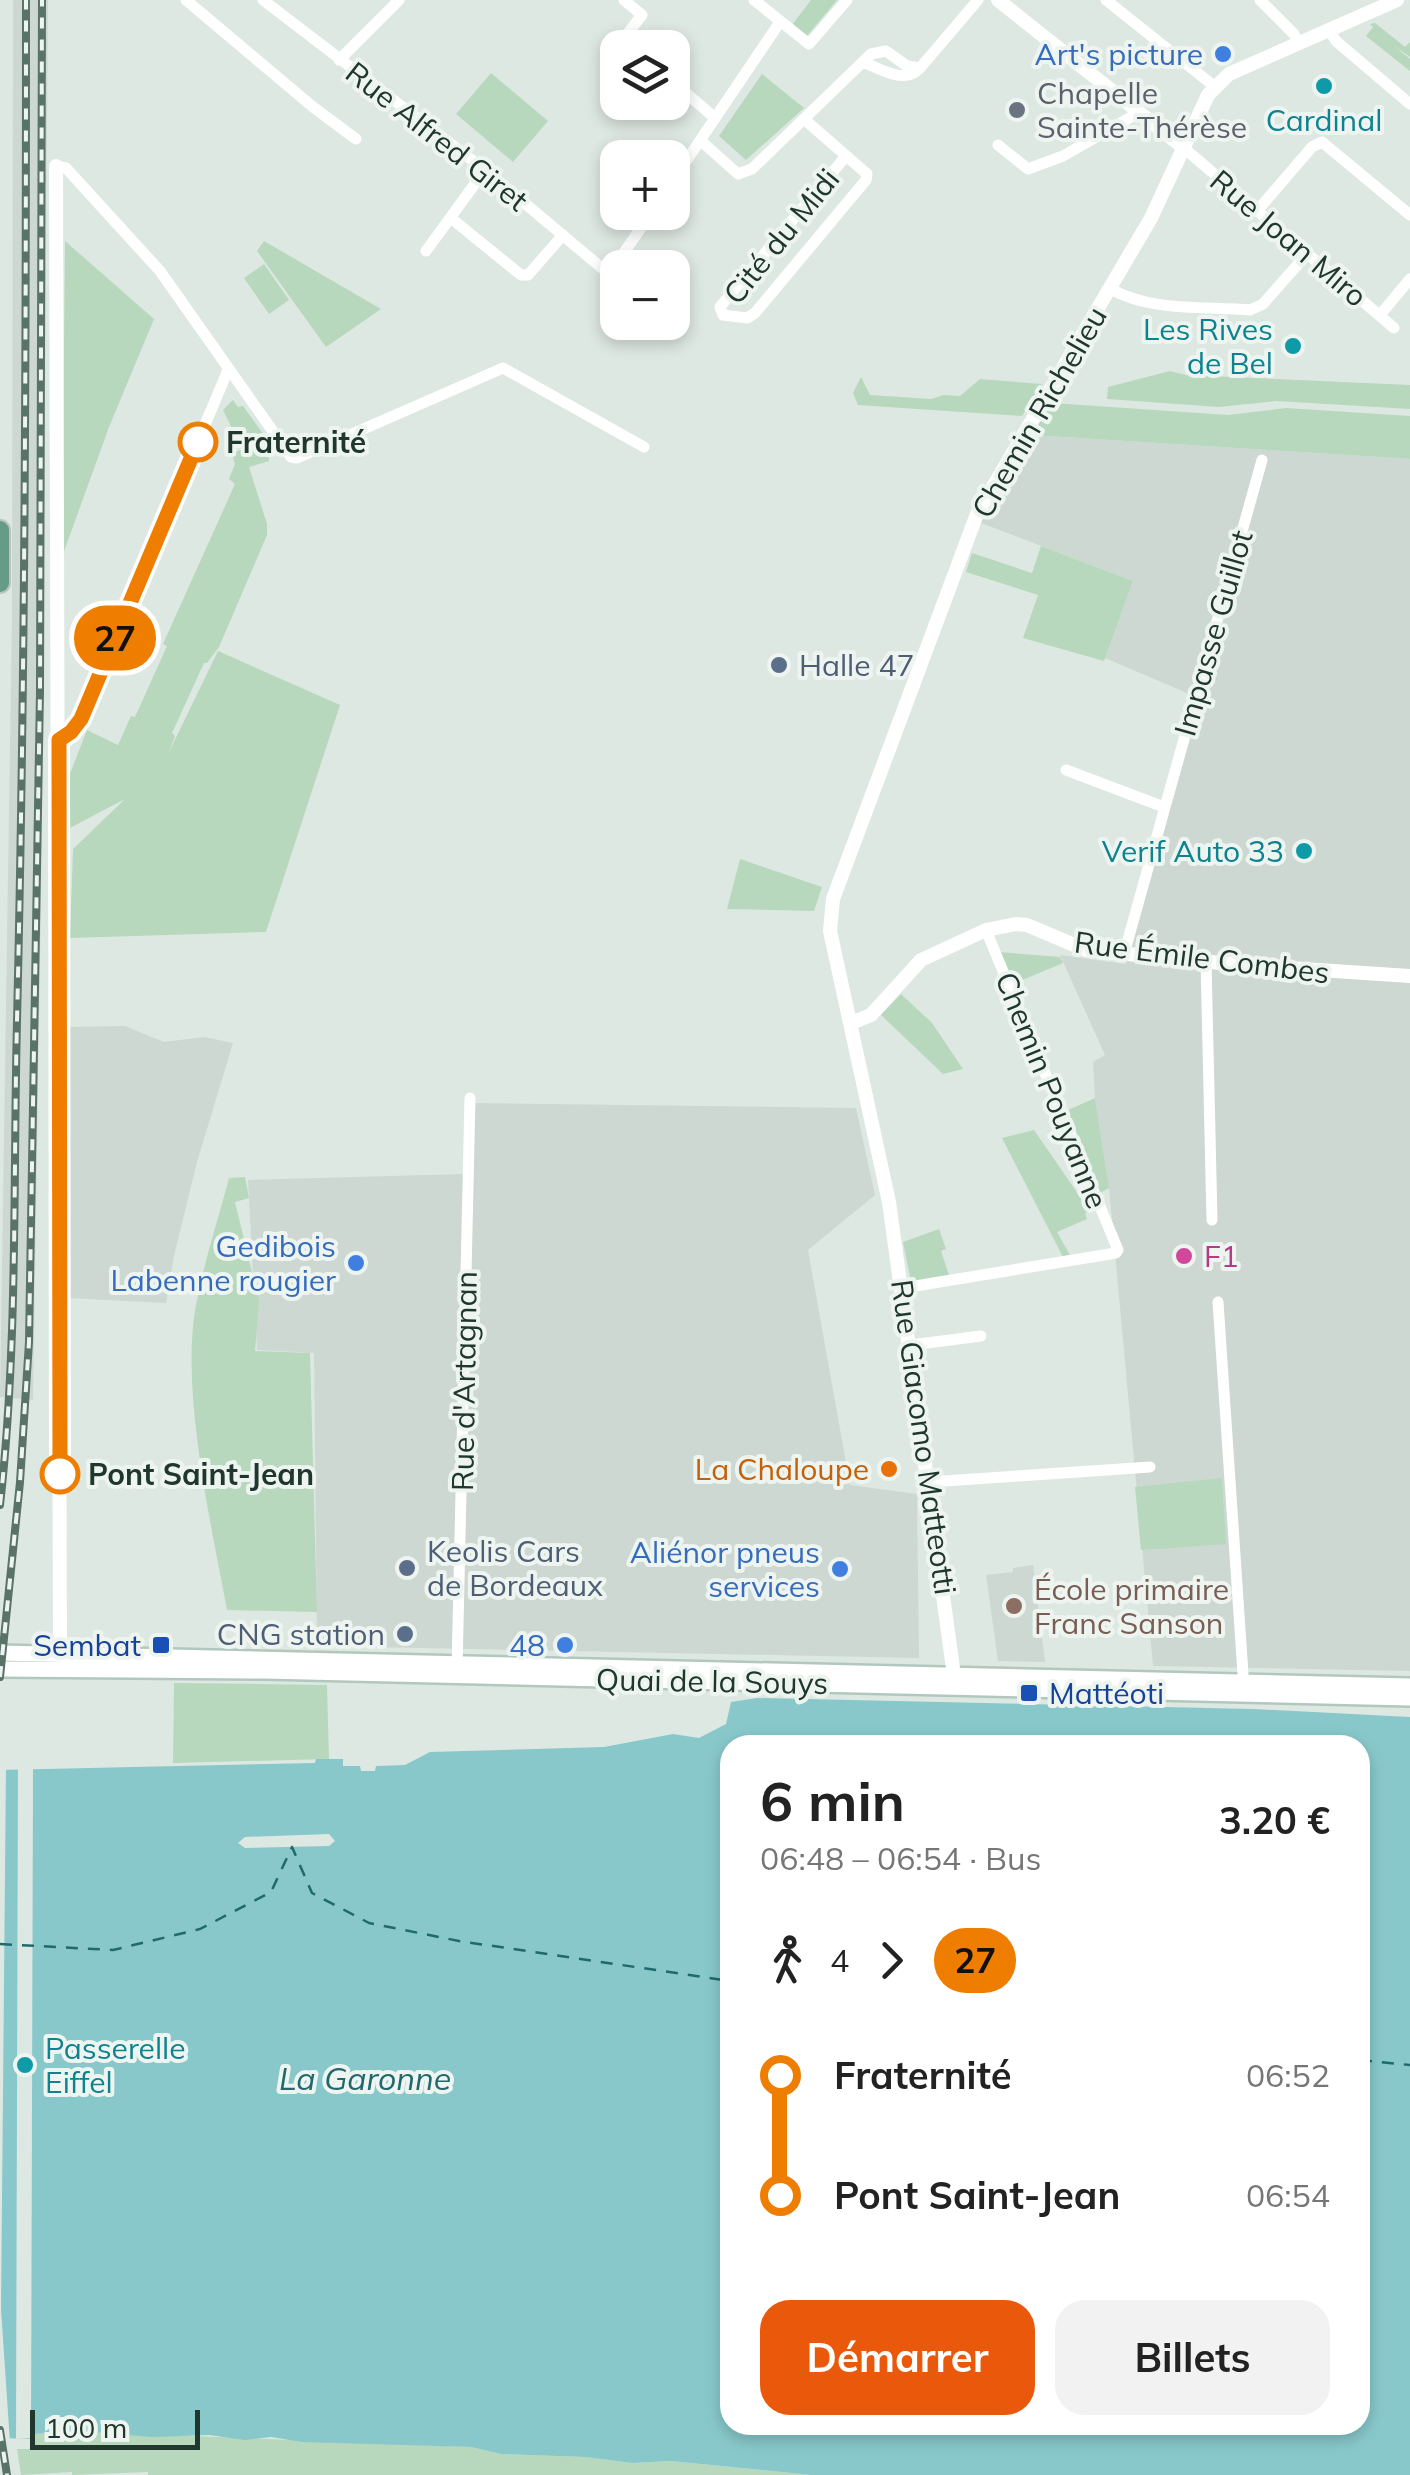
<!DOCTYPE html>
<html lang="fr">
<meta charset="utf-8">
<style>
:root{--surface:#fff;--page:#f2f2f2;--text:#222;--muted:#767676;--accent:#ea580c}
body{margin:0;font-family:Mulish,sans-serif;background:var(--page);color:var(--text);height:100vh;display:flex;flex-direction:column;font-size:38px;white-space:nowrap}
*{box-sizing:border-box;margin:0}
p{font-size:32px;color:var(--muted)}
.icon{flex:none;width:55px;height:55px;fill:none;stroke:currentColor;stroke-width:2;stroke-linecap:round;stroke-linejoin:round}
.map{position:relative;flex:1;overflow:hidden}
.panel{position:absolute;left:720px;top:1735px;width:650px;height:700px;display:flex;flex-direction:column;background:var(--surface);border-radius:30px;box-shadow:0 5px 15px #0003}
.panel>*{flex:none}
.badge{padding:0 20px;border-radius:32px;font-size:35px;line-height:65px}
.controls{position:absolute;left:600px;top:30px;display:grid;gap:20px}
.controls a{display:grid;place-items:center;width:90px;height:90px;border-radius:20px;background:var(--surface);box-shadow:0 5px 15px #0003;font-size:50px}
.scale{position:absolute;left:30px;bottom:25px;width:170px;box-sizing:border-box;padding-left:10px;border:5px solid #20372e;border-top:0;font-size:28px;line-height:35px;white-space:nowrap;color:#20372e;-webkit-text-stroke:8px #eef5f1;paint-order:stroke}
.map>.badge{position:absolute;translate:-50% -50%;box-shadow:0 0 0 5px #fff}
.legs{display:flex;align-items:center;gap:15px;height:110px;padding:0 40px;font-size:32px}
.legs p{margin-inline-start:auto}
.head{display:flex;align-items:center;justify-content:space-between;height:170px;padding:0 40px}
h1{font-size:55px;font-weight:700;line-height:75px}
.primary-button{display:flex;gap:20px;margin-top:auto;padding:20px 40px}
.primary-button a{flex:1;height:115px;border-radius:30px;background:var(--accent);color:#fff;font-size:40px;font-weight:700;line-height:115px;text-align:center}
.primary-button a+a{background:var(--page);color:var(--text)}
ul{padding:0 40px;list-style:none}
li{display:flex;align-items:center;gap:35px;height:120px;font-size:38px}
li i{display:grid;place-items:center;width:15px;height:100%;margin:0 12px;background:currentColor}
li i::after{content:'';width:25px;height:25px;margin:-12px;border:8px solid;border-radius:50%;background:var(--surface)}
li p{margin-inline-start:auto}
li:first-child i{background:linear-gradient(#0000 50%,currentColor 0)}
li:last-child i{background:linear-gradient(currentColor 50%,#0000 0)}
.map>svg:first-child{display:block}
</style>
<div class="map">
<svg width="1410" height="2475" viewBox="0 0 1410 2475">
<rect width="100%" height="100%" fill="#dee8e2"/>
<g fill="#ccd8d1">
<path d="M13,0H48L41,893L33,1400L0,1397L12,615Z"/>
<path d="M1032,435L1410,459V1671L1153,1666L1109,1188L1095,1098L1093,1062L1105,1055L1060,955L1126,964L1201,699L1105,658L1133,581L981,523L991,495Z"/>
<path d="M125,1026L164,1042L204,1037L233,1043L197,1162L174,1256L166,1303L67,1298L65,1027Z"/>
<path d="M465,1103L856,1108L875,1195L808,1250L850,1485L917,1494L919,1658L317,1646L314,1353L257,1350L248,1180L464,1174Z"/>
<path d="M1033,1565L1045,1662L998,1661L986,1575L1013,1572V1568Z"/>
</g>
<g fill="#b7d8bd">
<path d="M811,0H837L806,37L792,25Z"/>
<path d="M1375,23L1405,47L1410,42V57L1394,46L1410,59V71L1366,36L1373,27L1370,24Z"/>
<path d="M491,73L548,121L513,162L456,114Z"/>
<path d="M762,74L804,108L746,160L719,136Z"/>
<path d="M65,241L154,319L109,427L62,557Z"/>
<path d="M264,241L381,309L326,347L257,251Z"/>
<path d="M264,264L289,300L269,314L244,278Z"/>
<path d="M1170,371L1186,375L1410,385V409L1276,401L1219,407L1107,399L1108,387Z"/>
<path d="M861,377L870,395L931,399L944,395L960,396L980,379L1042,384L1022,416L858,405L853,393Z"/>
<path d="M233,400L238,407L243,406L267,439L269,461L249,467L267,524V535L219,647L207,663H204L172,733L175,736L168,754L218,651L340,705L266,932L70,938L73,849L125,799L66,830L68,779L87,730L118,745L131,716L135,717L167,646L163,644L235,484L229,479L235,464L232,454L242,449L223,410Z"/>
<path d="M1052,403L1228,415L1286,408L1410,416V459L1032,435Z"/>
<path d="M1041,546L1133,581L1104,661L1023,638L1038,595L966,572L972,553L1032,573Z"/>
<path d="M740,859L822,887L814,911L727,909Z"/>
<path d="M999,952L1060,957L1063,963L1013,984Z"/>
<path d="M901,994L932,1023L963,1069L943,1074L881,1015Z"/>
<path d="M1095,1098L1109,1188L1100,1193L1068,1110Z"/>
<path d="M1034,1130L1085,1204H1091L1094,1210L1085,1213L1087,1219L1057,1232L1070,1255L1063,1257L1002,1138Z"/>
<path d="M245,1177L249,1198L235,1202L259,1301L255,1351L310,1353L317,1612L227,1610C211,1523 180,1390 196,1305C204,1262 218,1220 229,1178Z"/>
<path d="M939,1229L946,1249L941,1251L949,1275L911,1282L903,1242Z"/>
<path d="M1222,1478L1226,1544L1141,1550L1135,1487Z"/>
<path d="M174,1683L327,1685L329,1759L173,1763Z"/>
<path d="M59,2432L73,2439L90,2432L471,2447L501,2454L585,2457L632,2463L671,2461L811,2475H148V2472L72,2475V2472L21,2475L17,2449H31L34,2434Z"/>
</g>
<path fill="#88c8cb" fill-rule="evenodd" d="M757,1698L1253,1709L1410,1717V2475H811L671,2461L632,2463L585,2457L501,2454L471,2447L302,2442L271,2437L245,2440L209,2435L153,2437L90,2432L73,2439L59,2432L34,2434L32,2439L0,2438V1770L315,1763L316,1759H343V1766H360L361,1771H375L376,1766L405,1765L430,1752L604,1747L673,1734L699,1738L726,1724L731,1702ZM730,1745H1360V2425H730Z"/>
<g fill="#dee8e2">
<path d="M33,1764L31,2438L16,2439L18,1765Z"/>
<path d="M0,1765H6L1,2309L10,2443H0Z"/>
<path d="M329,1834L335,1841L329,1846L245,1848L238,1843L245,1837Z"/>
</g>
<g fill="none" stroke-linecap="round" stroke-linejoin="round">
<g stroke="#20696d" stroke-width="2.5" stroke-dasharray="12 10" stroke-linecap="butt">
<path d="M0,1944L113,1950L200,1929L271,1892L292,1847L312,1893L369,1923L459,1941L730,1981"/>
<path d="M1360,2060L1410,2065"/>
</g>
<g stroke="#b2c7bd" stroke-width="20">
<g id="secondary">
<path d="M0,1653L1410,1686"/>
<path d="M0,1669L264,1671L1410,1698"/>
</g>
</g>
<g stroke="#bcc3c0" stroke-width="22">
<path id="primary" d="M0,530V583"/>
</g>
<g stroke="#fff" stroke-width="11">
<path d="M186,0L313,107L356,139"/>
<path d="M263,0L485,170L609,274L652,212"/>
<path d="M624,0L642,15L628,33L629,44L633,48"/>
<path d="M754,0L809,44L847,0"/>
<path d="M1106,0L1214,86"/>
<path d="M1260,0L1294,34L1299,44"/>
<path d="M1329,30L1336,41L1410,104"/>
<path d="M339,60L399,0"/>
<path d="M863,62C881,69 904,85 920,68"/>
<path d="M672,81L715,118"/>
<path d="M804,119L867,174L866,180L755,313L747,318L723,315L720,307L846,156"/>
<path d="M701,141L738,174L752,169L871,54L886,51L907,66L920,68L978,0"/>
<path d="M998,145L1028,169L1063,156L1138,113"/>
<path d="M1184,148L1394,328"/>
<path d="M56,166L66,168L160,271L291,457L297,458L503,368L644,447"/>
<path d="M672,182L780,22"/>
<path d="M1257,211L1312,147L1322,142L1410,215"/>
<path d="M452,219L521,275H528L563,235"/>
<path d="M426,251L485,170"/>
<path d="M1111,289C1150,312 1207,306 1250,310L1263,304L1307,254"/>
<path d="M1380,315L1410,279"/>
<path d="M59,740L71,732L81,719L228,370"/>
<path d="M1066,770L1164,807"/>
<path d="M1124,954L1262,460"/>
<path d="M1206,961L1212,1220"/>
<path d="M903,1288L1116,1253L1118,1250L986,930"/>
<path d="M1218,1302L1244,1689"/>
<path d="M911,1345L981,1336"/>
<path d="M930,1482L1150,1467"/>
<path d="M457,1669L470,1098"/>
</g>
<g stroke="#fff" stroke-width="14">
<path d="M998,0L1184,148"/>
<path d="M56,166L60,1654"/>
<path d="M851,1023L871,1015L921,960L986,930L1016,924L1027,925L1086,950L1242,965L1410,976"/>
<path d="M955,1683L889,1202L830,931L833,899L977,514L1151,218L1208,95L1229,74L1397,0"/>
</g>
<use href="#secondary" stroke="#fff" stroke-width="15"/>
<use href="#primary" stroke="#659b87" stroke-width="18"/>
<g stroke="#5a7369" stroke-width="8">
<g id="rail">
<path d="M0,1505C18,1344 13,1183 17,1021C25,681 26,341 26,0"/>
<path d="M0,1677L20,1482L29,1342L40,691L42,0"/>
<path d="M0,2430L7,2475"/>
</g>
</g>
<use href="#rail" stroke="#eef5f1" stroke-width="4" stroke-dasharray="11" stroke-linecap="butt"/>
</g>
<g fill="none" stroke-linecap="round" stroke-linejoin="round">
<g stroke="#fff" stroke-width="22">
<path id="line-1" d="M60,1474L59,740L71,732L81,719L198,442"/>
</g>
<use href="#line-1" stroke="#ee7d00" stroke-width="15"/>
</g>
<g fill="#3f7fe0" stroke="#eef5f1" stroke-width="4">
<circle cx="1223" cy="54" r="10"/>
<circle cx="356" cy="1263" r="10"/>
<circle cx="840" cy="1569" r="10"/>
<circle cx="565" cy="1645" r="10"/>
</g>
<g fill="#0f9aa8" stroke="#eef5f1" stroke-width="4">
<circle cx="1324" cy="86" r="10"/>
<circle cx="1293" cy="346" r="10"/>
<circle cx="1304" cy="851" r="10"/>
<circle cx="25" cy="2065" r="10"/>
</g>
<circle fill="#6b7280" stroke="#eef5f1" stroke-width="4" cx="1017" cy="110" r="10"/>
<g fill="#fff" stroke="#ee7d00" stroke-width="5">
<circle cx="198" cy="442" r="18"/>
<circle cx="60" cy="1474" r="18"/>
</g>
<g fill="#5c6f8a" stroke="#eef5f1" stroke-width="4">
<circle cx="779" cy="665" r="10"/>
<circle cx="407" cy="1568" r="10"/>
<circle cx="405" cy="1634" r="10"/>
</g>
<circle fill="#d1479c" stroke="#eef5f1" stroke-width="4" cx="1184" cy="1256" r="10"/>
<circle fill="#e8710a" stroke="#eef5f1" stroke-width="4" cx="889" cy="1469" r="10"/>
<circle fill="#8d6e63" stroke="#eef5f1" stroke-width="4" cx="1014" cy="1606" r="10"/>
<g fill="#1a4fb4" stroke="#eef5f1" stroke-width="4">
<rect x="151" y="1635" width="20" height="20" rx="5"/>
<rect x="1019" y="1683" width="20" height="20" rx="5"/>
</g>
<g text-anchor="middle" dominant-baseline="central" stroke-width="8" stroke-linejoin="round" paint-order="stroke">
<g font-size="30" fill="#366cbe" stroke="#eef5f1" text-anchor="end">
<text x="1203" y="54">Art's picture</text>
<text x="336" y="1246">Gedibois<tspan x="336" dy="34">Labenne rougier</tspan></text>
<text x="820" y="1552">Aliénor pneus<tspan x="820" dy="34">services</tspan></text>
<text x="545" y="1645">48</text>
</g>
<g font-size="30" fill="#5b616d" stroke="#eef5f1" text-anchor="start">
<text x="1037" y="93">Chapelle<tspan x="1037" dy="34">Sainte-Thérèse</tspan></text>
</g>
<g font-size="30" fill="#0d838f" stroke="#eef5f1" text-anchor="end">
<text x="1324" y="120" text-anchor="middle">Cardinal</text>
<text x="1273" y="329">Les Rives<tspan x="1273" dy="34">de Bel</tspan></text>
<text x="1284" y="851">Verif Auto 33</text>
<text x="45" y="2048" text-anchor="start">Passerelle<tspan x="45" dy="34">Eiffel</tspan></text>
</g>
<g font-size="30" fill="#20372e" stroke="#eef5f1">
<text transform="translate(437 136) rotate(38)">Rue Alfred Giret</text>
<text transform="translate(781 236) rotate(-51)">Cité du Midi</text>
<text transform="translate(1289 238) rotate(40)">Rue Joan Miro</text>
<text transform="translate(1039 412) rotate(-60)">Chemin Richelieu</text>
<text transform="translate(1213 633) rotate(-74)">Impasse Guillot</text>
<text transform="translate(1202 957) rotate(7)">Rue Émile Combes</text>
<text transform="translate(1052 1090) rotate(68)">Chemin Pouyanne</text>
<text transform="translate(464 1381) rotate(-89)">Rue d'Artagnan</text>
<text transform="translate(924 1437) rotate(82)">Rue Giacomo Matteotti</text>
<text transform="translate(712 1681) rotate(1)">Quai de la Souys</text>
</g>
<g font-size="30" font-weight="bold" fill="#20372e" stroke="#eef5f1" text-anchor="start">
<text x="226" y="442">Fraternité</text>
<text x="88" y="1474">Pont Saint-Jean</text>
</g>
<g font-size="30" fill="#4e5e75" stroke="#eef5f1" text-anchor="start">
<text x="799" y="665">Halle 47</text>
<text x="427" y="1551">Keolis Cars<tspan x="427" dy="34">de Bordeaux</tspan></text>
<text x="385" y="1634" text-anchor="end">CNG station</text>
</g>
<g font-size="30" fill="#b23c85" stroke="#eef5f1" text-anchor="start">
<text x="1204" y="1256">F1</text>
</g>
<g font-size="30" fill="#c56008" stroke="#eef5f1" text-anchor="end">
<text x="869" y="1469">La Chaloupe</text>
</g>
<g font-size="30" fill="#785e54" stroke="#eef5f1" text-anchor="start">
<text x="1034" y="1589">École primaire<tspan x="1034" dy="34">Franc Sanson</tspan></text>
</g>
<g font-size="30" fill="#164399" stroke="#eef5f1" text-anchor="end">
<text x="141" y="1645">Sembat</text>
<text x="1049" y="1693" text-anchor="start">Mattéoti</text>
</g>
<g font-size="32" font-style="italic" fill="#20696d" stroke="#eef5f1">
<text x="365" y="2078">La Garonne</text>
</g>
</g>
</svg>
<div class="controls">
<a><svg class="icon" aria-label="layers" viewBox="0 0 24 24"><path d="M12 4l9 5-9 5-9-5zM3 14l9 5 9-5"/></svg></a>
<a>+</a>
<a>−</a>
</div>
<div class="scale">100 m</div>
<b class="badge" style="left:115px;top:638px;background:#ee7d00;color:#111">27</b>
<section class="panel">
<div class="head"><div><h1>6 min</h1><p>06:48 – 06:54 · Bus</p></div><b>3.20 €</b></div>
<div class="legs"><svg class="icon" aria-label="walk" viewBox="0 0 24 24"><circle cx="13" cy="4" r="2"/><path d="M13 8l-2 6 4 7M11 14l-3 7M7 12l3-4h3l4 4"/></svg>4<svg class="icon" aria-label="forward" viewBox="0 0 24 24"><path d="M9 5l7 7-7 7"/></svg><b class="badge" style="background:#ee7d00;color:#111">27</b></div>
<ul>
<li><i style="color:#ee7d00"></i><b>Fraternité</b><p>06:52</p></li>
<li><i style="color:#ee7d00"></i><b>Pont Saint-Jean</b><p>06:54</p></li>
</ul>
<div class="primary-button"><a>Démarrer</a><a>Billets</a></div>
</section>
</div>
